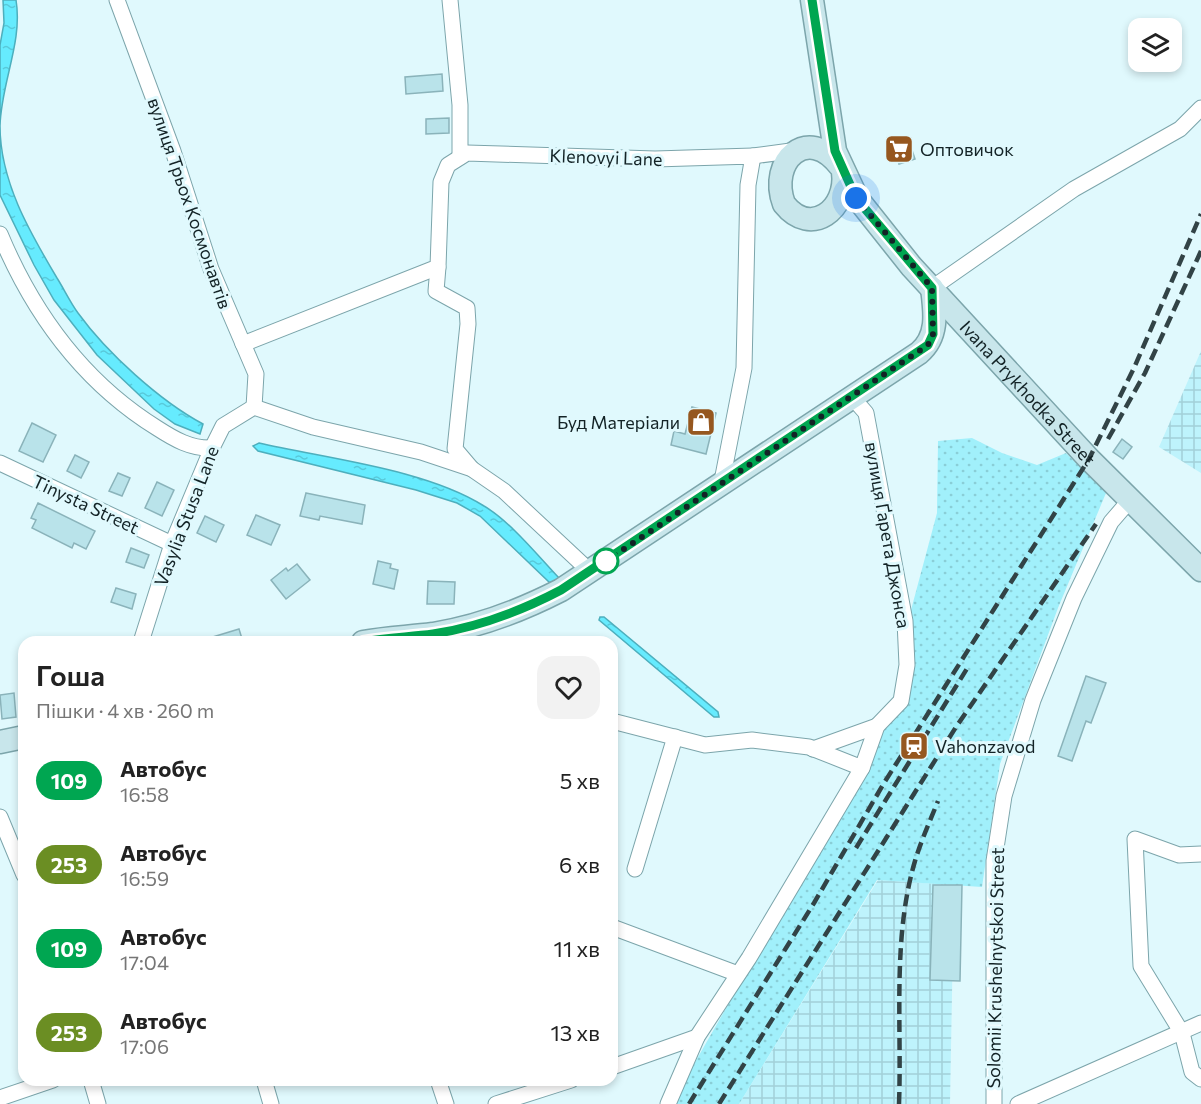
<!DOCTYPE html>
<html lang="uk">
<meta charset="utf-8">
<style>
:root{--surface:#fff;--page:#f2f2f2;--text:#222;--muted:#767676}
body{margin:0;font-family:Commissioner,sans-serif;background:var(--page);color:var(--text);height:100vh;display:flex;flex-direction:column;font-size:22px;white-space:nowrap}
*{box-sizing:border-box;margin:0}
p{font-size:20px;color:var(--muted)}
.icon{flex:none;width:33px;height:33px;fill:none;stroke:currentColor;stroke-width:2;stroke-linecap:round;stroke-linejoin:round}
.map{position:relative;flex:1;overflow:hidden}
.panel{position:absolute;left:18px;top:636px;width:600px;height:450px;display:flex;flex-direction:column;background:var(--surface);border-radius:18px;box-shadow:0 3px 9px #0003}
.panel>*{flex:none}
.badge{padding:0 12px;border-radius:20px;font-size:21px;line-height:39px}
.tools{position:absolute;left:1128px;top:18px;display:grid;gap:12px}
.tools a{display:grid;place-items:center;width:54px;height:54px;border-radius:12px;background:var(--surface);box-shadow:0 3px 9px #0003;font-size:30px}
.you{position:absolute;width:30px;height:30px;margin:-15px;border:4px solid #fff;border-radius:50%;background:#1a73e8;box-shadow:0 0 0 9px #1a73e833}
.map>.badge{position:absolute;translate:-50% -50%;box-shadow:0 0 0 3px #fff}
.round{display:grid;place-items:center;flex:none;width:63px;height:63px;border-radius:18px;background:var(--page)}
.overview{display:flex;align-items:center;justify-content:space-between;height:102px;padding:0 18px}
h1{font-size:28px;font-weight:600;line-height:45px}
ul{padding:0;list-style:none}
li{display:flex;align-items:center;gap:18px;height:84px;padding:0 18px}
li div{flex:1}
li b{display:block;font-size:22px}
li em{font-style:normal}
li .badge{min-width:66px;font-weight:700;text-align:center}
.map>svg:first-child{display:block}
</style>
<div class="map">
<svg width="1201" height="1104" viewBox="0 0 1201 1104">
<defs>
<pattern id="industrial-grid" width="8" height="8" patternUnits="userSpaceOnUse" patternTransform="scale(1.5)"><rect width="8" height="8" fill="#bef3fc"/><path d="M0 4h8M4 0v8" fill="none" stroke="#a2d0d8"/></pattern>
<pattern id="grass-dots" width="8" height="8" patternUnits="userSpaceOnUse" patternTransform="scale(1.5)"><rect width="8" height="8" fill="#a1f0fb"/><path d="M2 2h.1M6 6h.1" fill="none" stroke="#8aced7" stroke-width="1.8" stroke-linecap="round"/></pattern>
<pattern id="water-ripples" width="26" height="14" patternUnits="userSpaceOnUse" patternTransform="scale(1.5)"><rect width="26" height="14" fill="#66ebfe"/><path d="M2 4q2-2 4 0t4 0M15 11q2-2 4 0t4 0" fill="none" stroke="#58c9da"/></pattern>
</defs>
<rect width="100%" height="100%" fill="#e0f9fd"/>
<g fill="url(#industrial-grid)">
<path d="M1201,351V473L1159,447Z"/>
<path d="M878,880L954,885L950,1104H739Z"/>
</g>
<path fill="url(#grass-dots)" d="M972,438L1002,453L1037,465L1066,453L1106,493L1058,608L1000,764L982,887L877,880L739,1104H671L879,742L883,726L907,702L911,610L937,513L938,441Z"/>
<g fill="url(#water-ripples)" stroke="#4dafbd" stroke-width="1.5">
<path d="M3,0H16C23,42 1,83 0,126C0,181 29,231 57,278C64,289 70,302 78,313C107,353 160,401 203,424L200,434L175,424L154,409L97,355L54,300L34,265L0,195V45L4,23Z"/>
<path d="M259,443C328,459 425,469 484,506C511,522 538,556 560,579L558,583L549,582L480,516L457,503L416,490L258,451L253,446Z"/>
<path d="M600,617H604L718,712L719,717H714L599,620Z"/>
</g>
<g fill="#b9e3ea" stroke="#8ab3ba" stroke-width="1.5">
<path d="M442,74L443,91L406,94L405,77Z"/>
<path d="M449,118V133L426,134V119Z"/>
<path d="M908,138L915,159L899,164L893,143Z"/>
<path d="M692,407L716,413L706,454L671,445L674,431L685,434Z"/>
<path d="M32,423L56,435L43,462L19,451Z"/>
<path d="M1122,439L1132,447L1123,459L1113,452Z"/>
<path d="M75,455L89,462L81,478L67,471Z"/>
<path d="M118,473L130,478L122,496L109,491Z"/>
<path d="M157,482L174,490L162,516L145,508Z"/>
<path d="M306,493L365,505L362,524L320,516L319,520L300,516Z"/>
<path d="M38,503L95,531L86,549L74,543L72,548L32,528L36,520L31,518Z"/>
<path d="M256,515L280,525L271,545L247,535Z"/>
<path d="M205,516L224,525L216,542L197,533Z"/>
<path d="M131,548L149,555L144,568L126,562Z"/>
<path d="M378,561L391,564L390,568L398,570L394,589L373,584Z"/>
<path d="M297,564L310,580L286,599L271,580L286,568L288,571Z"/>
<path d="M428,581L455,582L454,604H427Z"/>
<path d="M116,588L136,594L132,609L111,602Z"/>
<path d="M239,629L243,642H207L206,639Z"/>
<path d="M1086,676L1106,683L1091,723L1086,721L1072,761L1058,756Z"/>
<path d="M14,693L16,717L2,719L0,695Z"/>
<path d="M933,885H962L960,981L930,980Z"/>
</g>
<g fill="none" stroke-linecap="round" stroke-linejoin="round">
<g stroke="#7ca5ab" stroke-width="17">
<g id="street">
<path d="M117,0L173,151L211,269L256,374L254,407"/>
<path d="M450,0L460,105V157"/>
<path d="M753,156L798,150"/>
<path d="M0,234C33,313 83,382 157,428C174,439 191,449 212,448"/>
<path d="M438,267L436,291L467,308L468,324L455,449L472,469"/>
<path d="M932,288L1074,189L1180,129L1201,108"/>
<path d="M243,344L438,267L441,182L448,165L467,153L655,159L753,156L748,185L744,368L722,481"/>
<path d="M254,407L313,427L421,452L472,469L504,491L582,564L586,574"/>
<path d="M0,463L172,544"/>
<path d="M141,642L172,544L212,448L223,426L254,407"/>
<path d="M612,721L705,745L752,740L809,747L862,768L877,726L901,701L907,665L905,621L866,413L852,397"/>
<path d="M813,749L877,726"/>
<path d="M0,817L24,875"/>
<path d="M1201,854L1179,855L1135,839L1141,966L1182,1033L1192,1072L1201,1079"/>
<path d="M635,869L675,737"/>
<path d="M612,927L738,974"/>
<path d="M612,1067L697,1037"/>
<path d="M91,1080L98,1104"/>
<path d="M264,1080L271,1104"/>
<path d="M438,1080L446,1104"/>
<path d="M0,1098L53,1080"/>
<path d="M496,1104L571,1080"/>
<path d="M668,1104L697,1037L749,958L862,768"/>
<path d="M994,1104V861L1004,796L1033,700L1074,598L1111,522L1130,500"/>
<path d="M1018,1104L1201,1023"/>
</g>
</g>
<g stroke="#7ca5ab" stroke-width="25">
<g id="secondary">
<path id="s1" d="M812,0L835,151L857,198L911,266L1089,459L1201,570"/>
<path d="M840,166C808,124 768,161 784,204C811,238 848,209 843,172"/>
<path d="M363,642C386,638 410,637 433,634C478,627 520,611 561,590L919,353C939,336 935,312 932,288"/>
<path d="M0,742L24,737"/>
</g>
</g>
<use href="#street" stroke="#fff" stroke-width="15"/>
<use href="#secondary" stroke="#c8e6eb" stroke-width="22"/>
<g stroke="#324346" stroke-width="4.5" stroke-dasharray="12 6" stroke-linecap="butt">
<path d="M1108,439L1145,373L1201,251"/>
<path d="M856,848L968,667"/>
<path d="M689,1104L814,903L884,783L1089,459L1134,368L1201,214"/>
<path d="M719,1104L956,727L1096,524"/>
<path d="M899,1104C902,1024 892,939 915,861C921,841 930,821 938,801"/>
</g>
</g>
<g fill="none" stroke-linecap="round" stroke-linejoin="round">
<g stroke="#fff" stroke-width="14">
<path id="line" d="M363,642C386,638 410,637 433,634C479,627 521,611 561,590L928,345L933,334L932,288L856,198L835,151L812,0"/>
</g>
<use href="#line" stroke="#00a651" stroke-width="9"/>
<path stroke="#132326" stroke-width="6" stroke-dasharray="0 10.8" d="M606,561L928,345L933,334L932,288L856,198"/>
</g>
<defs>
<g id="supermarket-square" transform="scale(1.5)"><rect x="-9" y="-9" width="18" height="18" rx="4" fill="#96571f" stroke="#e0f9fd"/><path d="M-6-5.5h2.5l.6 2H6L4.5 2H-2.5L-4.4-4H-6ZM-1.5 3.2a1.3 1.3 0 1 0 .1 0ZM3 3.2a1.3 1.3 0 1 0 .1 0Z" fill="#fff"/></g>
<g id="shop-square" transform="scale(1.5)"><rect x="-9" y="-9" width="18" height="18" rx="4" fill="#96571f" stroke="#e0f9fd"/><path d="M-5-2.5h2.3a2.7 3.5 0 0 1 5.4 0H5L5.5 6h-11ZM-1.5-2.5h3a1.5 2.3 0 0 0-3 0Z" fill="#fff"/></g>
<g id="station-square" transform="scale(1.5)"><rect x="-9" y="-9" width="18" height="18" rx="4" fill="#96571f" stroke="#e0f9fd"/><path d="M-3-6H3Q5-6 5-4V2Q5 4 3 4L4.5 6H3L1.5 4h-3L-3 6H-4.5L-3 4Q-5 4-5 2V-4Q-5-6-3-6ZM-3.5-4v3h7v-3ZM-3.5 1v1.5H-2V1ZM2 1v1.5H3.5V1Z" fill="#fff"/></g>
</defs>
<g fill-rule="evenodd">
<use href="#supermarket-square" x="899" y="149"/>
<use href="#shop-square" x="701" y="422"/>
<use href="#station-square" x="914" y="746"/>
</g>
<circle fill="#fff" stroke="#00a651" stroke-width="3" cx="606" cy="561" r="12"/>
<g text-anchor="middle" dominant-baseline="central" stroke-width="6" stroke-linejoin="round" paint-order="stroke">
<g font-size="18" fill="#132326" stroke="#e0f9fd" text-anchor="start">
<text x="920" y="149">Оптовичок</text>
<text x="680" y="422" text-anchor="end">Буд Матерiали</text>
<text x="935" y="746">Vahonzavod</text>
</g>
<g font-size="18" fill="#132326" stroke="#e0f9fd">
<text transform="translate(606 157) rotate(2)">Klenovyi Lane</text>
<text transform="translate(190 203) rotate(71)">вулиця Трьох Космонавтів</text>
<text stroke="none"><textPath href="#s1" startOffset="464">Ivana Prykhodka Street</textPath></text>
<text transform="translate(86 504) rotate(25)">Tinysta Street</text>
<text transform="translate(186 516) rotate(-69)">Vasylia Stusa Lane</text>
<text transform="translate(888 535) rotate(80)">вулиця Ґарета Джонса</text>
<text transform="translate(995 968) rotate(-89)">Solomii Krushelnytskoi Street</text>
</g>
</g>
</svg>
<div class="tools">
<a><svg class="icon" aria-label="layers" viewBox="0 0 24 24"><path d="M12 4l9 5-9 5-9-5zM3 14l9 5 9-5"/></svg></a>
</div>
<div class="you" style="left:856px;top:198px"></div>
<section class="panel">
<div class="overview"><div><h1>Гоша</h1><p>Пішки · 4 хв · 260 m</p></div><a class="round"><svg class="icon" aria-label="heart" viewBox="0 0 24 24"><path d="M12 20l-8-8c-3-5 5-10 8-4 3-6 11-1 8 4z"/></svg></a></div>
<ul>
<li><span class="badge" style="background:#00a651;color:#fff">109</span><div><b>Автобус</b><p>16:58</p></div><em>5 хв</em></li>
<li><span class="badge" style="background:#6b8e23;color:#fff">253</span><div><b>Автобус</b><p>16:59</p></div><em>6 хв</em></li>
<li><span class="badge" style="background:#00a651;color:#fff">109</span><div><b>Автобус</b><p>17:04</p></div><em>11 хв</em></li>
<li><span class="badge" style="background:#6b8e23;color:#fff">253</span><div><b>Автобус</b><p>17:06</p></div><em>13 хв</em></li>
</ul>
</section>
</div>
